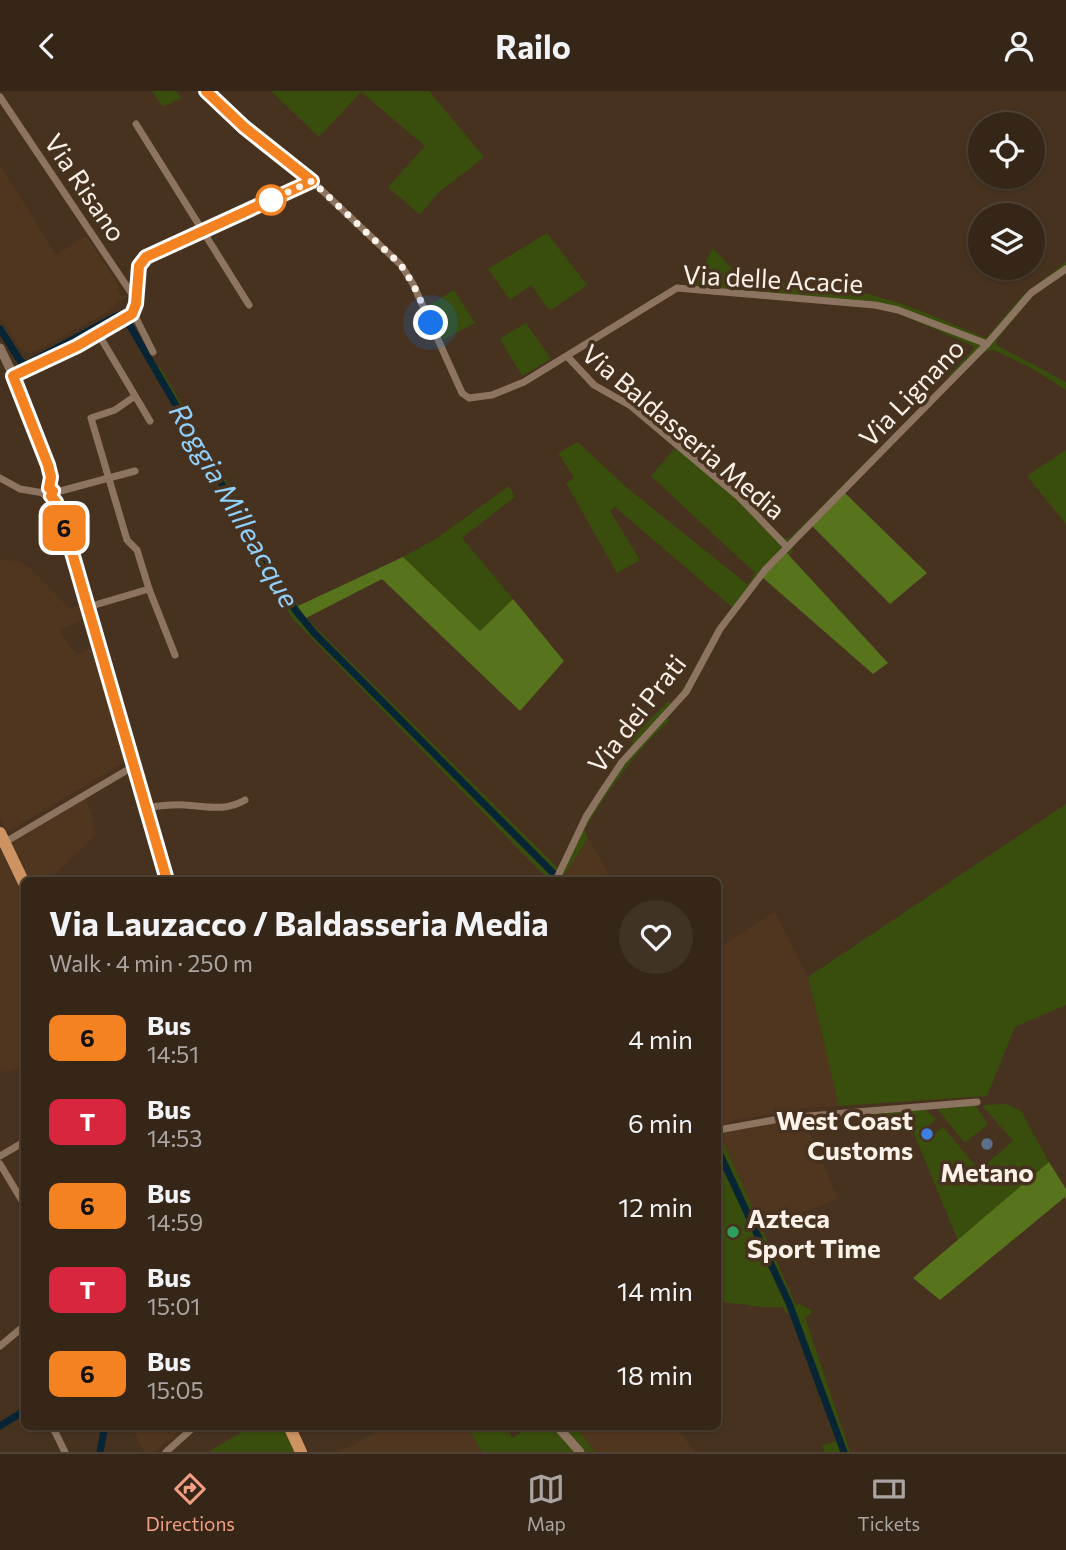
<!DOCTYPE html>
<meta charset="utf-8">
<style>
:root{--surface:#352618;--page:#403225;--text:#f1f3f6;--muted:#aaa5a2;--line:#4f4337;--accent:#f39f84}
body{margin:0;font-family:Commissioner,sans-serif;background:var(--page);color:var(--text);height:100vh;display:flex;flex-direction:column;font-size:26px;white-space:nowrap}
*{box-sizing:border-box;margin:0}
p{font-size:23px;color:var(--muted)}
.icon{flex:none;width:38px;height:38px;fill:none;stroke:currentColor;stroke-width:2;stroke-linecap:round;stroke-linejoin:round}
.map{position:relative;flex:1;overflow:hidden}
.details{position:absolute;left:21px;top:786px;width:700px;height:553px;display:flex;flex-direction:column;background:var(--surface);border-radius:10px;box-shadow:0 2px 5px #0004,0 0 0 2px var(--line)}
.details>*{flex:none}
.badge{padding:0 14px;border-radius:10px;font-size:24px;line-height:46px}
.controls{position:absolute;left:968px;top:21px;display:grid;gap:14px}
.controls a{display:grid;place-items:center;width:77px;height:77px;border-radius:50%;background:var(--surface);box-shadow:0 2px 5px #0004,0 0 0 2px var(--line);font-size:35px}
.you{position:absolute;width:35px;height:35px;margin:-18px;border:5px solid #fff;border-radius:50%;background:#1a73e8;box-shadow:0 0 0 10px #1a73e833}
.map>.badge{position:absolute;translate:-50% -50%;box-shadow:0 0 0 4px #fff}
.round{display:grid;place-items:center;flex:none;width:74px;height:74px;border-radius:37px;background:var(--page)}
.headline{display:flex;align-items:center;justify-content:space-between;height:119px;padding:0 28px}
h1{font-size:33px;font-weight:700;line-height:52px}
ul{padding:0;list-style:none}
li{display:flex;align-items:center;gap:21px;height:84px;padding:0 28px}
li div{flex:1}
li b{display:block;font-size:26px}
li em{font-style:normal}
li .badge{min-width:77px;font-weight:700;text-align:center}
header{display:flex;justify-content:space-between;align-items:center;height:91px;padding:0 28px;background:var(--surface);font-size:32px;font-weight:700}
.tabs{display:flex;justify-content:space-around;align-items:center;height:98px;border-top:2px solid var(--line);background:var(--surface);font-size:19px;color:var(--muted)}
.tabs a{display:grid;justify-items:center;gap:4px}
.tabs .on{color:var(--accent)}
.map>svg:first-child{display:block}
</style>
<header><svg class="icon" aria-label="back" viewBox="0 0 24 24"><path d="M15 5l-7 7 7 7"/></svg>Railo<svg class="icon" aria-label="person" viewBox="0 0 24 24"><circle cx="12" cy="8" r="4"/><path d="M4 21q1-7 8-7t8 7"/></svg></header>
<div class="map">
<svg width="1066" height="1361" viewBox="0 0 1066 1361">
<rect width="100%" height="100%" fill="#473220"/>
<g fill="#51361f">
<path d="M0,74L56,164L86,145L119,195L118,200L121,205H128L114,214L115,217L31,262L22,259L0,226Z"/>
<path d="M0,468L17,470L29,476L69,517L81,514L85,527L60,540L76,564L93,556L126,670L7,741L0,726Z"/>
<path d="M86,707L96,743L49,789H28L11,753Z"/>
<path d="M588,747L612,789H570L565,785L573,768L578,765Z"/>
<path d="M0,757L24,808V975L2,982L0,978Z"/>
<path d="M775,821L808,886L839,1015L814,1016L735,1029L718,1035V857Z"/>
<path d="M804,1029L838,1107L762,1139L718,1041L742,1035Z"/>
<path d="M131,1335H185L154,1361H144Z"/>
<path d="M374,1335H467L482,1361H338L375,1343L372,1337Z"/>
<path d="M564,1335H675L695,1361H585Z"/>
</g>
<g fill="#394d0c">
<path d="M152,0H176L181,7L163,16Z"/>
<path d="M271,0H429L484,66L437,103L420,124L388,96L425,55L361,1L319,46Z"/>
<path d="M547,142L587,194L550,220L531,194L510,209L488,178Z"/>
<path d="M713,157L741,188C776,192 813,193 848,199C896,207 942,229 986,247L1023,204L1066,171V181L1032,206L996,250L998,255L1066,291V299L1031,277L996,260L991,259L982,262L793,454L792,462L789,464L787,461C760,485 735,516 717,547C702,574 690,603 668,626L669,630C634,661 609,699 584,739L588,747C580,761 572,770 565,784L570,789H549L292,527L154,280L160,276L306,527L558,777L587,719L633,652L630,648L669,610L671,614C696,584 708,546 732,516L615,416L610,420L640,469L617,482L566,392L574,387L558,362L578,351L625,395L748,494L755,482L651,385L676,356L634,319L631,306L785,448L791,446L949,288V284L974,258L973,255L870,210L692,195L690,190L704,174Z"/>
<path d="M454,199L475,232L442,249L428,215Z"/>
<path d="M526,232L551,268L522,285L500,248Z"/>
<path d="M1066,359V433L1027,385Z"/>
<path d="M509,395L515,406L462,447L513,508L480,540L403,466L437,447Z"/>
<path d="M1066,713V914L1015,936L987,1005L839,1015L808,886Z"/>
<path d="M1007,1013L1021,1020L1049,1071L958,1150L906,1023L804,1029L925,1018L936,1028L920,1042L926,1049L943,1036L979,1079L1013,1050L982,1014Z"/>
<path d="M975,1014L988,1033L965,1052L937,1018Z"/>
<path d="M718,1039L796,1214L800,1213L811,1219V1223L805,1226L850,1361H825L822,1355L836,1350L790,1222H786L783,1216H761L718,1210Z"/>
<path d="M252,1335H282L295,1361H208Z"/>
<path d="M471,1335H507L512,1347L532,1335H553L575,1361H482L468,1337Z"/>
<path d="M564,1335H575L595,1361H585Z"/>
</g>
<g fill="#57731c">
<path d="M845,402L927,482L890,513L812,435Z"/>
<path d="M786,461L888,572L873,583L761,485Z"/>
<path d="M403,466L480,540L513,508L564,570L520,620L382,488L306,527L298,515Z"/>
<path d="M1049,1071L1066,1098V1110L1065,1106L940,1209L913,1187Z"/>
</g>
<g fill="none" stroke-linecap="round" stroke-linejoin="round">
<g stroke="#082536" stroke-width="7">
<path d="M0,238L21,271L27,273L114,226L120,224L126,228L295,519L315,543L560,789"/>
<path d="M718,1059L789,1212L844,1361"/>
<path d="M0,1335L24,1320"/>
<path d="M100,1361L105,1335"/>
</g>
<g stroke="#8d7460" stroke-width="7">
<path d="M206,0L244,36L312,90L401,174L413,193L462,302L469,307L492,304L524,291L677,197L875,214L898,219L987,253"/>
<path d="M0,6L136,209"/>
<path d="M136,33L249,214"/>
<path d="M133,221L153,261"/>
<path d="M99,244L150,330"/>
<path d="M567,265L594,294L631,315L739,406L787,456"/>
<path d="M13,285C48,270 82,254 115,234C120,230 128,227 133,222C145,206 129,180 146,166L312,90"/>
<path d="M0,387L20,398L44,402"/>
<path d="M53,402L135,380"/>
<path d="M149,498L175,564"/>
<path d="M88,516L149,498L137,459L127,449L91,327L115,319L135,305"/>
<path d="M145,717C158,715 171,713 185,714C206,715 225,721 245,709"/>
<path d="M2,753L134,675"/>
<path d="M556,789L586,726L600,704L622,671L686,601L720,538L765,479L987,253L1031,202L1066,178"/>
<path d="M718,1039L785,1027L977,1011"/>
<path d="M0,1065L24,1051"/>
<path d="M0,1073L24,1113"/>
<path d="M0,1255L24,1235"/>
<path d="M52,1335L65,1361"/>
<path d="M166,1361L195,1335"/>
</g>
<g stroke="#8d7460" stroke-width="9">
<path d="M0,257C13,283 56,372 49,397L45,398L44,402L48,406L51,405L57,413L167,789"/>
<path d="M557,1335L580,1361"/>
</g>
<g stroke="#cd9363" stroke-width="12">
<path d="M0,742L24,792"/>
<path d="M289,1335L301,1361"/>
</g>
</g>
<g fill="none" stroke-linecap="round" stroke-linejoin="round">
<g stroke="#fff" stroke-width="16">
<path id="line" d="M167,789L62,427L56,411L51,405L53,400L49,397L51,386L48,374L13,285L77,255L132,223L136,213L139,175L146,166L312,90L244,36L206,0"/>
</g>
<use href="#line" stroke="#f58220" stroke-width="10"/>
<path stroke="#fdf2e9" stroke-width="7" stroke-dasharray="0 12.6" d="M271,109L268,110L312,90L401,174L413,193L431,232"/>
</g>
<circle fill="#fff" stroke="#f58220" stroke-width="3.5" cx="271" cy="109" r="14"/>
<circle fill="#3f7fe0" stroke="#473220" stroke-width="2.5" cx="927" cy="1043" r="7"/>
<circle fill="#5c6f8a" stroke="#473220" stroke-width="2.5" cx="987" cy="1053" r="7"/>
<circle fill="#2e9e5b" stroke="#473220" stroke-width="2.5" cx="733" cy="1141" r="7"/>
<g text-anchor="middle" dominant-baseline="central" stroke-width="7" stroke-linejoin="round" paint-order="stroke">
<g font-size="26" fill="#fdf2e9" stroke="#473220">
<text transform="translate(86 96) rotate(56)">Via Risano</text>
<text transform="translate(773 187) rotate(3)">Via delle Acacie</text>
<text transform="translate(911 301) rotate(-46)">Via Lignano</text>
<text transform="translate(684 340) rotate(40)">Via Baldasseria Media</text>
<text transform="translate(636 622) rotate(-52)">Via dei Prati</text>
</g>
<g font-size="26" font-weight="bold" fill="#fdf2e9" stroke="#473220" text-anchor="end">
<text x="913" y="1028">West Coast<tspan x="913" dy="30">Customs</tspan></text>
<text x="987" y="1080" text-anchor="middle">Metano</text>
<text x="747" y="1126" text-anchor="start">Azteca<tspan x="747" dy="30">Sport Time</tspan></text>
</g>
<g font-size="28" font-style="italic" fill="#90d0fa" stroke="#473220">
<text transform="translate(235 414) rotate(60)">Roggia Milleacque</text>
</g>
</g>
</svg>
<div class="controls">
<a><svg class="icon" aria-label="locate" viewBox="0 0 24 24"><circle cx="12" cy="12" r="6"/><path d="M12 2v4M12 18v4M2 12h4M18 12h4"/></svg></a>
<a><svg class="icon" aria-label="layers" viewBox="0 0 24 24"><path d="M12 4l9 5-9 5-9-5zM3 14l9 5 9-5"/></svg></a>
</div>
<div class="you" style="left:431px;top:232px"></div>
<b class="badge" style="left:64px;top:437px;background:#f58220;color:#111">6</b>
<section class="details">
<div class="headline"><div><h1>Via Lauzacco / Baldasseria Media</h1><p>Walk · 4 min · 250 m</p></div><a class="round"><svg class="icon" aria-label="heart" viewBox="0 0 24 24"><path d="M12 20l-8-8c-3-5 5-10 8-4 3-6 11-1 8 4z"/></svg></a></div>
<ul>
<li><span class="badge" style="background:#f58220;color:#111">6</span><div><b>Bus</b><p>14:51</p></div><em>4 min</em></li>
<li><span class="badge" style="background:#d7263d;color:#fff">T</span><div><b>Bus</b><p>14:53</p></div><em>6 min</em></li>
<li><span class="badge" style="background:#f58220;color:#111">6</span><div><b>Bus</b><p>14:59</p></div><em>12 min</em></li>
<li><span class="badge" style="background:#d7263d;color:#fff">T</span><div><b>Bus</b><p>15:01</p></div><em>14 min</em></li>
<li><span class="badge" style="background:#f58220;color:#111">6</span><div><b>Bus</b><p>15:05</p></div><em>18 min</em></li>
</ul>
</section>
</div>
<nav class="tabs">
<a class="on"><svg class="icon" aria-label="directions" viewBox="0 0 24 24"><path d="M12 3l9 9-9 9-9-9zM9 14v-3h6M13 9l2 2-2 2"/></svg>Directions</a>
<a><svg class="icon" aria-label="map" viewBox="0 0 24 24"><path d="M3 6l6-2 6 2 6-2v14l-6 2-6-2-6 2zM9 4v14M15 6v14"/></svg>Map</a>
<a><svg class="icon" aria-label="tickets" viewBox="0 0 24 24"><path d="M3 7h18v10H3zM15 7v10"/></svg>Tickets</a>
</nav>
